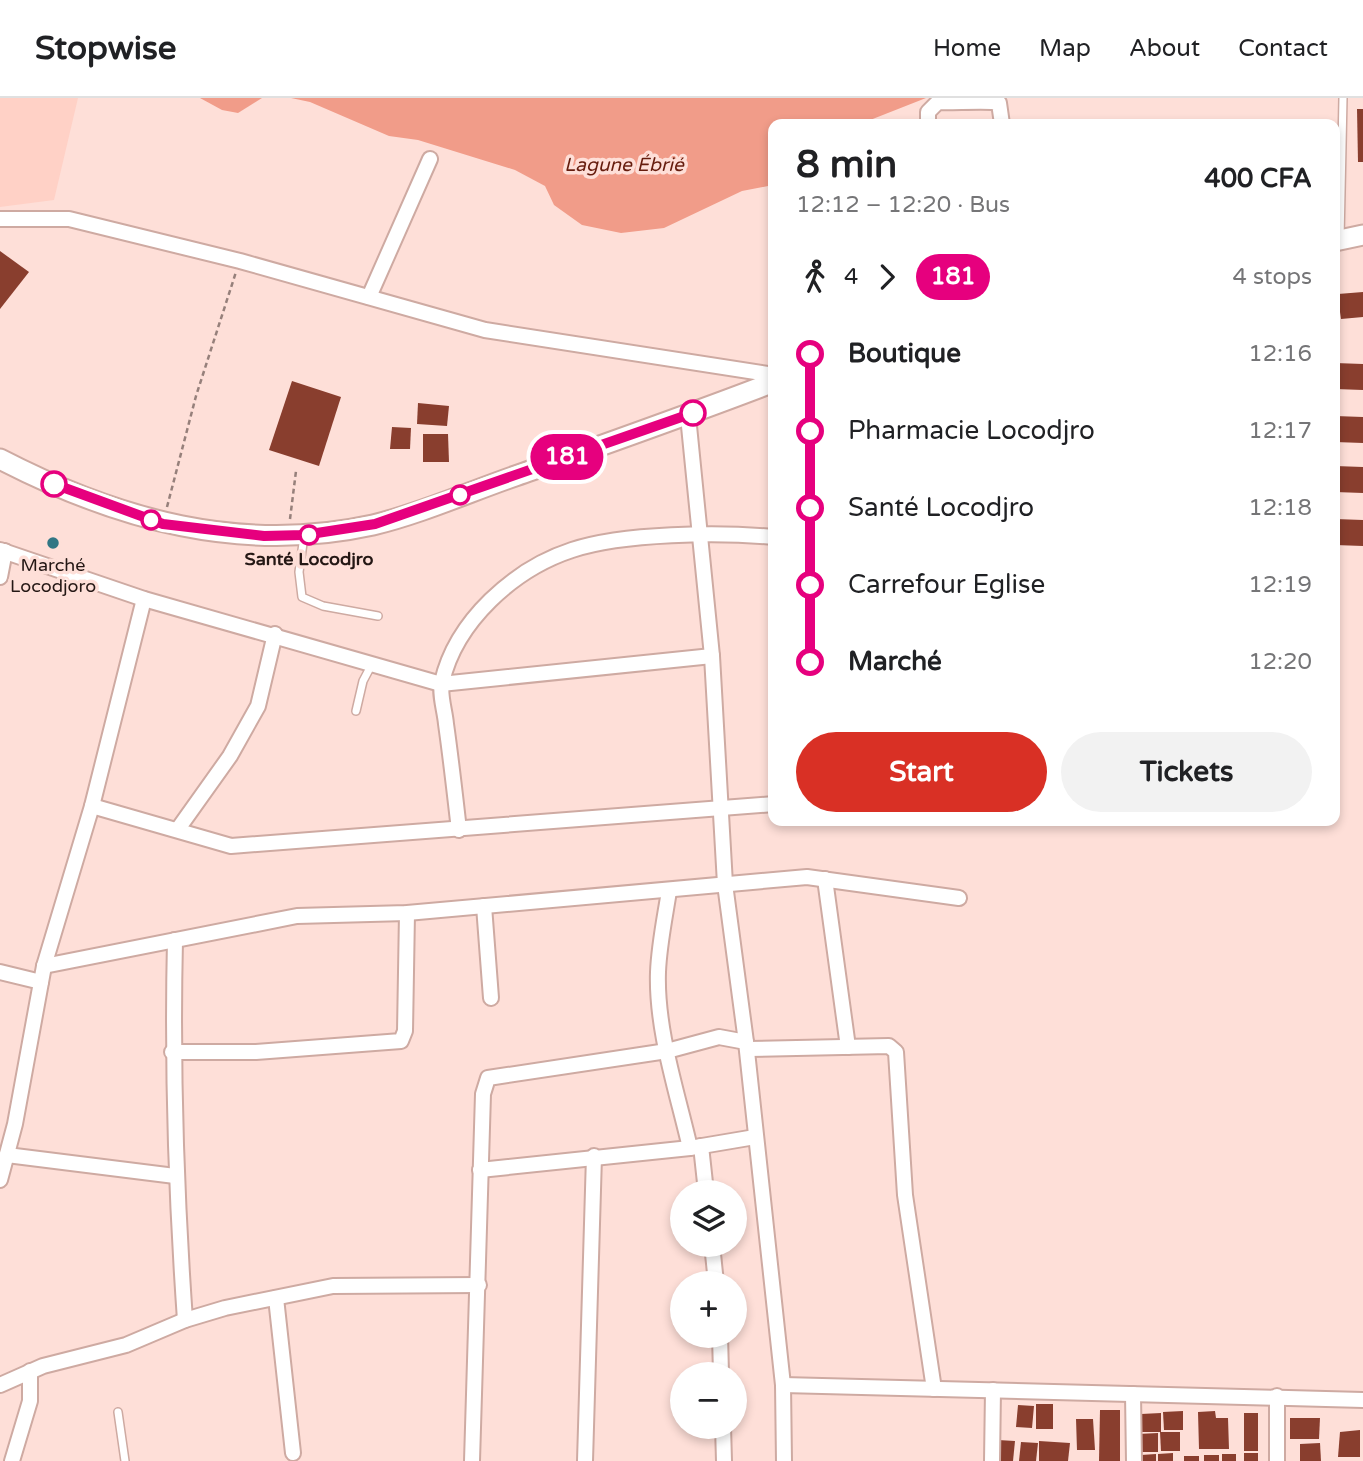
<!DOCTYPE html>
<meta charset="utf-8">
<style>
:root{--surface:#fff;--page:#f2f2f2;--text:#202124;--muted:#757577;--line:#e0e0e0;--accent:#d93025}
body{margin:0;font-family:"Varela Round",sans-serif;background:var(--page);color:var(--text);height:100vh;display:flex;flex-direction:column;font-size:26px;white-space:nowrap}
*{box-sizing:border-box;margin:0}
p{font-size:23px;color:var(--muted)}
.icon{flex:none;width:38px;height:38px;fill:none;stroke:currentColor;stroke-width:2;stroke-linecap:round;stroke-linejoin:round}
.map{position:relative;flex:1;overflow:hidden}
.details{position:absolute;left:768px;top:21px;width:572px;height:707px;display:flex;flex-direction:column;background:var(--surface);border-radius:14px;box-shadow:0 4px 10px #0003}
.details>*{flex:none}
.badge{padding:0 14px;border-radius:23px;font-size:24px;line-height:46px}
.buttons{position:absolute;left:670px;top:1082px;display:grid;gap:14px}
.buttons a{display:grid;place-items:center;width:77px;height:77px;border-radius:50%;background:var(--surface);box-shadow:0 4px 10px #0003;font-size:35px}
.map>.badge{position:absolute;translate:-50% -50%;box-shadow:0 0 0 4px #fff}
.legs{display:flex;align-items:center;gap:10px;height:77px;padding:0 28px;font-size:23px}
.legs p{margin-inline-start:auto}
.headline{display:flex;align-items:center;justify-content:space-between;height:119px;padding:0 28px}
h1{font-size:38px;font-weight:700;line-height:52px}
.cta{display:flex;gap:14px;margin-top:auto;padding:14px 28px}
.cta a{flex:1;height:80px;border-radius:42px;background:var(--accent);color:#fff;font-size:28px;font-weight:700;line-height:80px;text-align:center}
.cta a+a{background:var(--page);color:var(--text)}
ul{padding:0 28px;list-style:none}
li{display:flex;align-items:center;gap:24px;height:77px;font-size:26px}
li i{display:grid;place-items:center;width:10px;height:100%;margin:0 9px;background:currentColor}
li i::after{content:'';width:18px;height:18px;margin:-9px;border:5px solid;border-radius:50%;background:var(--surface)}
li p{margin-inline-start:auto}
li:first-child i{background:linear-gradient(#0000 50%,currentColor 0)}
li:last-child i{background:linear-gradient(currentColor 50%,#0000 0)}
header{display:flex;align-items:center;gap:42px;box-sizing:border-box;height:98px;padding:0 35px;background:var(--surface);border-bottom:2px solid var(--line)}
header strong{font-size:33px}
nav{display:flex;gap:38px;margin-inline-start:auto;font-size:24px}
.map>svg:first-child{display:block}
</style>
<header>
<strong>Stopwise</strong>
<nav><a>Home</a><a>Map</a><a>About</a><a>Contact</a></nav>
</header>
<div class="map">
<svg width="1363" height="1363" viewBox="0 0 1363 1363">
<rect width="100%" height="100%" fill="#fedfd8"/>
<path fill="#ffd1c6" d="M0,0H78L54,102L0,109Z"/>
<g fill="#f19c89">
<path d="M200,0H262L238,15L222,12Z"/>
<path d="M291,0H926L860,26H774L773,87L742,93L664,130L621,135L582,127L554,107L545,88L515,72L418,42L389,38L310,4Z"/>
</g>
<g fill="#893e2e">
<path d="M1357,11H1363V64H1358Z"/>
<path d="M0,153L29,174L0,211Z"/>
<path d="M1363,194V219L1341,221L1340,214H1335L1338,196Z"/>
<path d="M1335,265L1363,266V292L1335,291Z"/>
<path d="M292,283L341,299L319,368L269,352Z"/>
<path d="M418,305L449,308L447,328L417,326Z"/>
<path d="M1335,318L1363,319V345L1335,344Z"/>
<path d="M392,329L411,330L410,351H390Z"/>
<path d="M423,336H448L449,364H423Z"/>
<path d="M1335,368L1363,369V395L1335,394Z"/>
<path d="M1335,421L1363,422V448L1335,447Z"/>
<rect x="1036" y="1306" width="17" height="25"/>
<path d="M1018,1307L1034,1308L1032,1330L1016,1329Z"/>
<path d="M1100,1312H1120V1363H1099Z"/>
<path d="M1183,1313V1332H1164L1163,1314Z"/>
<path d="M1215,1313L1216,1320H1228L1229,1351H1199L1198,1314Z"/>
<path d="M1161,1315V1334H1142L1141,1316Z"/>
<rect x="1244" y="1315" width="14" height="38"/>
<path d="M1290,1320H1320L1319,1341H1290Z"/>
<path d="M1076,1321H1093L1095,1352H1077Z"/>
<path d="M1360,1332V1359H1338L1340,1334Z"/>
<path d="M1160,1334H1180V1353H1161Z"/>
<path d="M1158,1335V1354H1139L1138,1336Z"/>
<path d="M998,1342L1015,1343L1013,1363H996Z"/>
<path d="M1039,1343L1070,1345L1068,1363H1039Z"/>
<path d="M1021,1344L1038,1345L1036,1363H1019Z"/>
<path d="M1320,1345L1321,1363H1300V1346Z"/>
<path d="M1173,1355V1363H1158V1356Z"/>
<rect x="1244" y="1355" width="14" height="8"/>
<path d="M1156,1356V1363H1141V1357Z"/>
<rect x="1222" y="1356" width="14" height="7"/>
<rect x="1204" y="1357" width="15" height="6"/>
<rect x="1184" y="1358" width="15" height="5"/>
</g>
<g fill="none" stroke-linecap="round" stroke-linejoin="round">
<g stroke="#ceaaa2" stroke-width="10">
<g id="lane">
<path d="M1340,141L1343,0"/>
<path d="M304,438L299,474L302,499L323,508L378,518"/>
<path d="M356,613L363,583L372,566"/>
<path d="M118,1314L125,1363"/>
</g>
</g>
<g stroke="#ceaaa2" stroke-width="18">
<g id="street">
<path d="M928,26V14L938,4C950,5 991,2 999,5L1002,26"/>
<path d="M0,121H69L240,163L485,232L774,277"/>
<path d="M369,199L430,61"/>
<path d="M688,318L712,558L725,786L746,944L783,1287L784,1363"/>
<path d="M0,452L144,501L441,586L712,558"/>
<path d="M0,479L5,453"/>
<path d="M92,708L231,748L774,706"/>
<path d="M178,731L230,658L258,608L275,536"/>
<path d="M459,732C455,697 451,661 446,626C445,613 439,596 442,584C456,523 514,471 572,452C623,435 719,434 774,439"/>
<path d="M825,781L848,949"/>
<path d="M669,793C665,819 659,847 658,874C656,932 677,993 690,1050"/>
<path d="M484,808L491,900"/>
<path d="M175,842C172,969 176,1094 185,1222"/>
<path d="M44,868L297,818L407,815L807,779L959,800"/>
<path d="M0,874L41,884"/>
<path d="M747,951L889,948L896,954L905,1097L934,1291"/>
<path d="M172,954H256L401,943L405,933L407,815"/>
<path d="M701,1048L706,1094"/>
<path d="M7,1057L175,1078"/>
<path d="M480,1072L690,1050L755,1039"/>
<path d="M0,1082L15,1026L44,868L92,708L144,501"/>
<path d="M712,1146L716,1185"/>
<path d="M276,1200L293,1355"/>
<path d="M720,1237L721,1276"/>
<path d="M0,1287L43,1268L126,1247L185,1222L225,1210L333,1188L479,1187"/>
<path d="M783,1287L1363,1302"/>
<path d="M1133,1296L1134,1363"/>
<path d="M723,1328L724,1363"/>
<path d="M12,1363L30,1303V1273"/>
<path d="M472,1363L483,996L488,980L667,953L719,939L746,944"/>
<path d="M585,1363L594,1058"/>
<path d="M992,1363L993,1292"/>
<path d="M1277,1363V1298"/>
</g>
</g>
<g stroke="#ceaaa2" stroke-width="23">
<g id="secondary">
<path d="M1335,143L1363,137"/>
<path d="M0,361C118,422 241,456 373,427C423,415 476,391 524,375C608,345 691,316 774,284"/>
</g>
</g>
<g stroke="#96807b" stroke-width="2.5" stroke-dasharray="5 3.5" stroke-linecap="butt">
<path d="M167,409L196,298L236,174"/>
<path d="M290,421L296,373"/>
</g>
<use href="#lane" stroke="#fff" stroke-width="7"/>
<use href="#street" stroke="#fff" stroke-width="14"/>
<use href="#secondary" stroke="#fff" stroke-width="19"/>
</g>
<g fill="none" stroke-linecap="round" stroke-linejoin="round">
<g stroke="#fff" stroke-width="16">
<path id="line-1" d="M54,386L163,426L264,438L304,437L375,426L693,315"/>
</g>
<use href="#line-1" stroke="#e6007e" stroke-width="10"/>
</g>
<g fill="#fff" stroke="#e6007e" stroke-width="3.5">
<circle cx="693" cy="315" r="12"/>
<circle cx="54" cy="386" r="12"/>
<circle cx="460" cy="397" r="9"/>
<circle cx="151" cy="422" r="9"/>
<circle cx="309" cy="437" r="9"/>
</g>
<circle fill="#317684" stroke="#fedfd8" stroke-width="2.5" cx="53" cy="445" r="7"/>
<g text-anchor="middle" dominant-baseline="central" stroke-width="7" stroke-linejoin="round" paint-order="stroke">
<g font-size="18" font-weight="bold" fill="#241714" stroke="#fedfd8">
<text x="309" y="461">Santé Locodjro</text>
</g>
<g font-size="18" fill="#241714" stroke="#fedfd8">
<text x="53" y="467">Marché<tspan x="53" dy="21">Locodjoro</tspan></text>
</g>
<g font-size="19" font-style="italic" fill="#661c0d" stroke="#fedfd8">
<text x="624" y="67">Lagune Ébrié</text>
</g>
</g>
</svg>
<div class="buttons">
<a><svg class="icon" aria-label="layers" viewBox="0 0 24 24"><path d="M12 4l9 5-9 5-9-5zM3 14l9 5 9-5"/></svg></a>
<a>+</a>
<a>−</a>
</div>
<b class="badge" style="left:567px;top:359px;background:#e6007e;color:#fff">181</b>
<section class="details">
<div class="headline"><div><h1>8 min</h1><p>12:12 – 12:20 · Bus</p></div><b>400 CFA</b></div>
<div class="legs"><svg class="icon" aria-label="walk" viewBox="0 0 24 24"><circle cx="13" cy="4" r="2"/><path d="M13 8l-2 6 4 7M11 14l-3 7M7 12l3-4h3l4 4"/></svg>4<svg class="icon" aria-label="forward" viewBox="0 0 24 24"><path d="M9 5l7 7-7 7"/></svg><b class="badge" style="background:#e6007e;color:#fff">181</b><p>4 stops</p></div>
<ul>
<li><i style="color:#e6007e"></i><b>Boutique</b><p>12:16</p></li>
<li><i style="color:#e6007e"></i><span>Pharmacie Locodjro</span><p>12:17</p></li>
<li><i style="color:#e6007e"></i><span>Santé Locodjro</span><p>12:18</p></li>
<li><i style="color:#e6007e"></i><span>Carrefour Eglise</span><p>12:19</p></li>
<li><i style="color:#e6007e"></i><b>Marché</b><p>12:20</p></li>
</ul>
<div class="cta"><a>Start</a><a>Tickets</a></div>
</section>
</div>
